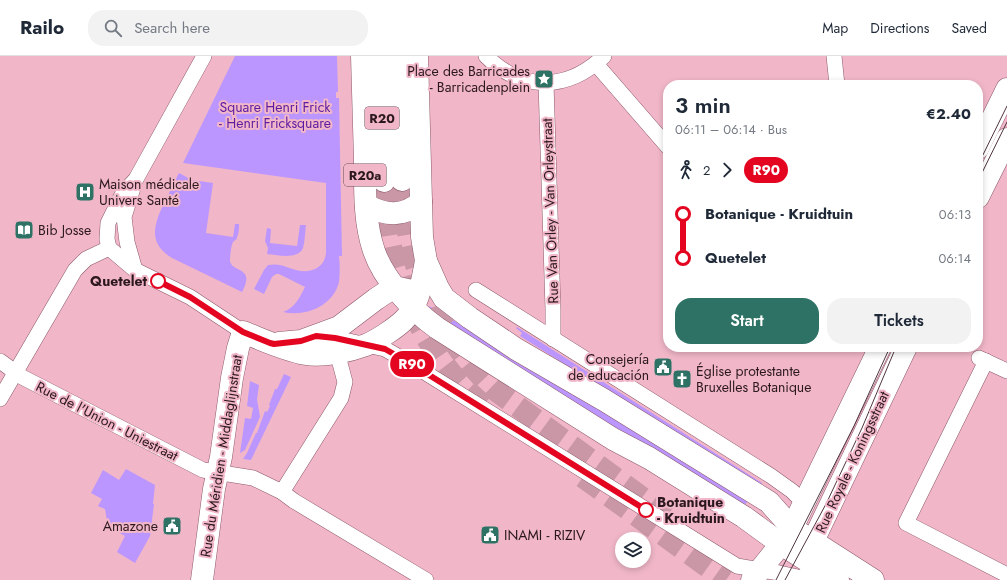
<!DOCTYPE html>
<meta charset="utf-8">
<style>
:root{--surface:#fff;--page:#f2f2f3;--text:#1f2937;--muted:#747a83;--line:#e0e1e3;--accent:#2d7265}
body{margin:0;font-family:Jost,sans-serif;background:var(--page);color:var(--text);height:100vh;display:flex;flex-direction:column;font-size:15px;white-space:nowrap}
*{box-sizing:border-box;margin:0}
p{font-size:13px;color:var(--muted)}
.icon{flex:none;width:22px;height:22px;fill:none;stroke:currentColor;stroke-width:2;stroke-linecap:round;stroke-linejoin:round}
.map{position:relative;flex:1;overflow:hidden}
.details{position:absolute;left:663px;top:24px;width:320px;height:272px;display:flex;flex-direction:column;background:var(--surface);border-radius:16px;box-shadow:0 2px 6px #0003}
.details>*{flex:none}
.badge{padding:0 8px;border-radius:13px;font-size:14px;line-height:26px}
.tools{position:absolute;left:615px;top:476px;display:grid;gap:8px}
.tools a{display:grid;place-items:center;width:36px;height:36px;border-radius:50%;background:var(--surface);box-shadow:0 2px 6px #0003;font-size:20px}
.map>.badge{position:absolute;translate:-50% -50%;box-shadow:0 0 0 2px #fff}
.legs{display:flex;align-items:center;gap:6px;height:44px;padding:0 12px;font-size:13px}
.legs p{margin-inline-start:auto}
.headline{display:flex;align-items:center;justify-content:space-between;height:68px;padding:0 12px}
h1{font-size:22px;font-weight:600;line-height:30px}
.action{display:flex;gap:8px;margin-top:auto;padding:8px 12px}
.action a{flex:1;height:46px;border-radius:16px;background:var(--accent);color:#fff;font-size:16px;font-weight:600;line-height:46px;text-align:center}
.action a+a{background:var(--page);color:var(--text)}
ul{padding:0 12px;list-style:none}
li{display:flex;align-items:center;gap:14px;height:44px;font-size:15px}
li i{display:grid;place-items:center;width:6px;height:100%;margin:0 5px;background:currentColor}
li i::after{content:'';width:10px;height:10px;margin:-5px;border:3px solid;border-radius:50%;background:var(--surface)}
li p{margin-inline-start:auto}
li:first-child i{background:linear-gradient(#0000 50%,currentColor 0)}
li:last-child i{background:linear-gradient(currentColor 50%,#0000 0)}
header{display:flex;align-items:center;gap:24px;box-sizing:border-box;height:56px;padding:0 20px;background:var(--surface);border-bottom:1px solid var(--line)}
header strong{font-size:19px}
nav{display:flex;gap:22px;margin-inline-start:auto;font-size:14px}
.search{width:280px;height:36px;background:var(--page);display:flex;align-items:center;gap:10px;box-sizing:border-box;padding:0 14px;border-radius:16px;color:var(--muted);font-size:15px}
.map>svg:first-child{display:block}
</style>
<header>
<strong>Railo</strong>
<div class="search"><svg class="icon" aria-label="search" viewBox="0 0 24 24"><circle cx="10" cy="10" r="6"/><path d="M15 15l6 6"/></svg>Search here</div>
<nav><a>Map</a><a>Directions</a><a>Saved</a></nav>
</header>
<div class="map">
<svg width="1007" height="524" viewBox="0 0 1007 524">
<rect width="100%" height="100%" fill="#f1b7c8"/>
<g fill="#bc96ff">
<path d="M235,0H337L338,36H336V42H339L342,200H339C340,209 340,217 339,226C333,250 306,261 283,256C295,252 300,241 305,231L279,218H276L272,221L264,238L254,233L264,214L268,209C287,205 298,222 317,212C323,208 325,204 326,197V127L183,107Z"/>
<path d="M179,117L192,124L213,127L206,177L233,181L235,168H239C239,172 239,178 237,181C237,184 235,184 233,186C231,190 230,201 230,205C232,217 256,210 242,236L172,202C147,187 154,168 165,145C170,136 174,126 179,117Z"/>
<path d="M300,169H306C305,176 305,185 303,192C298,204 277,199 267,198L268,192L265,185L267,172L271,173L270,187L297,190Z"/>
<path d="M427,250L434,252L520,306L749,443L745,449L653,392L617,374L442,266L426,251Z"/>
<path d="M517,271L762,427L759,431L520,280L522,277L516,272Z"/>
<path d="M284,318L291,321L251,404L243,403L247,397L256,377H257L265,355L267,356L270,350L269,349L275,333H277Z"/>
<path d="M250,325L259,329L257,343L260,361L245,394L240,397L245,362L251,363L253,352L247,350Z"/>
<path d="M126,413L155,429L153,448H154L150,480L135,507L117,496L125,480L103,468L107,465L105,453L98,450L102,443L91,437L103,414L119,424Z"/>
</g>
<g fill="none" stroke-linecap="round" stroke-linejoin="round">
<g stroke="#c997a6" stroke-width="22" stroke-dasharray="22 11" stroke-linecap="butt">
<path d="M402,124C404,142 405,159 408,176C417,232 453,296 495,334L667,460"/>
<path d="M384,125C386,148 387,172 392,195C406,254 440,318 490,354"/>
<path d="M583,421L726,524"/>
</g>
<g stroke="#8c5969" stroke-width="16">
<g id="street">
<path d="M486,0C522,36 568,35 604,0"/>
<path d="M834,0L837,29"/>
<path d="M596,8L668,91"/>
<path d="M546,27L553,253V283"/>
<path d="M133,132L124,161L127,186L135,214"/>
<path d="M109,192L107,183L108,167L123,137L136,123L204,0"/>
<path d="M109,192L135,214L190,241L243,276"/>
<path d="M476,234L771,420L792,435L804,447"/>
<path d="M319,281L335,282L385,293L413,309L737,510L779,517L807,523"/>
<path d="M979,302L1007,315"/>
<path d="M0,305L22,321L203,414L253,422L282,436L294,445L426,524"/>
<path d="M986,305L906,467L1007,519"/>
<path d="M0,343L75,214L86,203L109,192"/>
<path d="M282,436L341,342L345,326L337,296"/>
</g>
</g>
<g stroke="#8c5969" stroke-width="23">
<g id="secondary">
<path d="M978,92L1007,33"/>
<path d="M978,141L1007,83"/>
<path d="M279,287L301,285L339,271L376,243L394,231L412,235"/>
<path d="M202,524L214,433L221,401L232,322L238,292L243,276C263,284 284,294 306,298C323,301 350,295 366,289C376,285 396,272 404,264C419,250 422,225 426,205"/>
<path d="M752,524L781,488L792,472L880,291"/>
<path d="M807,524L815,509L816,479L906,291"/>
</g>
</g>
<g stroke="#8c5969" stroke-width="23">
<g id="primary">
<path d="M362,0C363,35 364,69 365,104C365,134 364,166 374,195C384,224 412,254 437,272L613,383L649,402L744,461L781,488L838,524"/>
<path d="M417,0L422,181L426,205L438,232L444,242L470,262L516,293L604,344L769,446L792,472L873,524"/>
<path d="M366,149C386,160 403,161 421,146"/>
</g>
</g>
<g stroke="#8c5969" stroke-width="23">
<g id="highway">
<path d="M380,0L384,125"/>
<path d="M397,0L402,124"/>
</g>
</g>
<use href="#street" stroke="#fff" stroke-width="15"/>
<use href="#secondary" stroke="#fff" stroke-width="22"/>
<use href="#primary" stroke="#fff" stroke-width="22"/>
<use href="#highway" stroke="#fff" stroke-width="22"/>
<g stroke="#50353d" stroke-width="1">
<path d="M978,109L1007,50"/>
<path d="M978,125L1007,66"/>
<path d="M776,524L854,370L890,291"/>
<path d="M785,524L826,448L862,372L896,291"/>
</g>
</g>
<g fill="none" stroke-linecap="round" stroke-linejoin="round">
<g stroke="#fff" stroke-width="9">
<path id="line-1" d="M158,225L190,241L243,276L270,287L274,288L301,285L316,280L335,282L385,293L413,309L646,454"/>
</g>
<use href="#line-1" stroke="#e40521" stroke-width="6"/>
</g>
<defs>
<g id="sight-square" transform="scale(1)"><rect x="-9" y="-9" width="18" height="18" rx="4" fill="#2d7265" stroke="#f1b7c8"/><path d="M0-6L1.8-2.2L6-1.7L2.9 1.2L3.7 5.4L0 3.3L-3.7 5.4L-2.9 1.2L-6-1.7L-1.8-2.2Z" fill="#fff"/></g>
<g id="hospital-square" transform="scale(1)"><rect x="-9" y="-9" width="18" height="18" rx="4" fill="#2d7265" stroke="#f1b7c8"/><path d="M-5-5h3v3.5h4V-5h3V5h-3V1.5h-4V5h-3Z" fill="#fff"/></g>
<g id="library-square" transform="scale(1)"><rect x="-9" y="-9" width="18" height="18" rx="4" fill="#2d7265" stroke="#f1b7c8"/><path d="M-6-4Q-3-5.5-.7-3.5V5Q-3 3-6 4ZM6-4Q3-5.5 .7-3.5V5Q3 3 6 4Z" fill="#fff"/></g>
<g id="civic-square" transform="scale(1)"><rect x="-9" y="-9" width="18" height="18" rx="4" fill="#2d7265" stroke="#f1b7c8"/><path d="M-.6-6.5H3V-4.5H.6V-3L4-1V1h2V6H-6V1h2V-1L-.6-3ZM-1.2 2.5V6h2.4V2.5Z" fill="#fff"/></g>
<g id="church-square" transform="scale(1)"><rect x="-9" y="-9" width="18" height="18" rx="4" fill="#2d7265" stroke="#f1b7c8"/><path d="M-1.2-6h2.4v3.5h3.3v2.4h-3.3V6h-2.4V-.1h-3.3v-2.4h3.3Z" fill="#fff"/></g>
</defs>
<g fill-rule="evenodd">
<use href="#sight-square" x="544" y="23"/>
<use href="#hospital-square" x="85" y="136"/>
<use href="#library-square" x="24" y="174"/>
<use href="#civic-square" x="663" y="311"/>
<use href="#church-square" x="682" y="323"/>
<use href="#civic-square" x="172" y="470"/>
<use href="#civic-square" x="490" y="479"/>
</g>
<g fill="#fff" stroke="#e40521" stroke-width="2">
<circle cx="158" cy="225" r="7"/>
<circle cx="646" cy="454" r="7"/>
</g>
<g text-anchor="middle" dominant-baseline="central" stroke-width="4" stroke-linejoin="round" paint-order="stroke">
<g fill="#f1b7c8" stroke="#664750" stroke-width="1">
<rect x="365" y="51" width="34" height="22" rx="3"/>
<rect x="344" y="108" width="42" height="22" rx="3"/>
</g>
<g font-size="13" font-weight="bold" fill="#2b171d">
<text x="382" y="62">R20</text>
<text x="365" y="119">R20a</text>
</g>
<g font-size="14" fill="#2b171d" stroke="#f1b7c8" text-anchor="start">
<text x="530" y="15" text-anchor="end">Place des Barricades<tspan x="530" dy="16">- Barricadenplein</tspan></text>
<text x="99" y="128">Maison médicale<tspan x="99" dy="16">Univers Santé</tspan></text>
<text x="38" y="174">Bib Josse</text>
<text x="649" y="303" text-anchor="end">Consejería<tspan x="649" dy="16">de educación</tspan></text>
<text x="696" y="315">Église protestante<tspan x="696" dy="16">Bruxelles Botanique</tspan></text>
<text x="158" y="470" text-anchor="end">Amazone</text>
<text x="504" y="479">INAMI - RIZIV</text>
</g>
<g font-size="14" fill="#5c1ba0" stroke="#f1b7c8">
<text x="275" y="51">Square Henri Frick<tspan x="275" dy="16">- Henri Fricksquare</tspan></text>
</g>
<g font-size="14" fill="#2b171d" stroke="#f1b7c8">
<text transform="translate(550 155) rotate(-92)">Rue Van Orley - Van Orleystraat</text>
<text transform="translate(107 365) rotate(27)">Rue de l'Union - Uniestraat</text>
<text transform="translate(221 400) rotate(-81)">Rue du Méridien - Middaglijnstraat</text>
<text transform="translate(852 406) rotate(-65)">Rue Royale - Koningsstraat</text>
</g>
<g font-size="14" font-weight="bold" fill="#2b171d" stroke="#f1b7c8" text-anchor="end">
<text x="147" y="225">Quetelet</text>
<text x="657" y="446" text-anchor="start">Botanique<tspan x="657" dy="16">- Kruidtuin</tspan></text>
</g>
</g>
</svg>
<div class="tools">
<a><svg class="icon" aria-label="layers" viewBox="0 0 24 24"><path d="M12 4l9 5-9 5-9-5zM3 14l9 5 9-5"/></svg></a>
</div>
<b class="badge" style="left:412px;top:308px;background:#e40521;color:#fff">R90</b>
<section class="details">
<div class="headline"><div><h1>3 min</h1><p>06:11 – 06:14 · Bus</p></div><b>€2.40</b></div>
<div class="legs"><svg class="icon" aria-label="walk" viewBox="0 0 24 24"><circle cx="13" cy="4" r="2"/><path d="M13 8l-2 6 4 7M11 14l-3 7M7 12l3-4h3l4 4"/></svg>2<svg class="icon" aria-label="forward" viewBox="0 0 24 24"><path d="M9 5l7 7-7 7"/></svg><b class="badge" style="background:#e40521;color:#fff">R90</b></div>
<ul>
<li><i style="color:#e40521"></i><b>Botanique - Kruidtuin</b><p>06:13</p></li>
<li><i style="color:#e40521"></i><b>Quetelet</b><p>06:14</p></li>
</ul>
<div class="action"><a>Start</a><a>Tickets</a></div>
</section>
</div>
